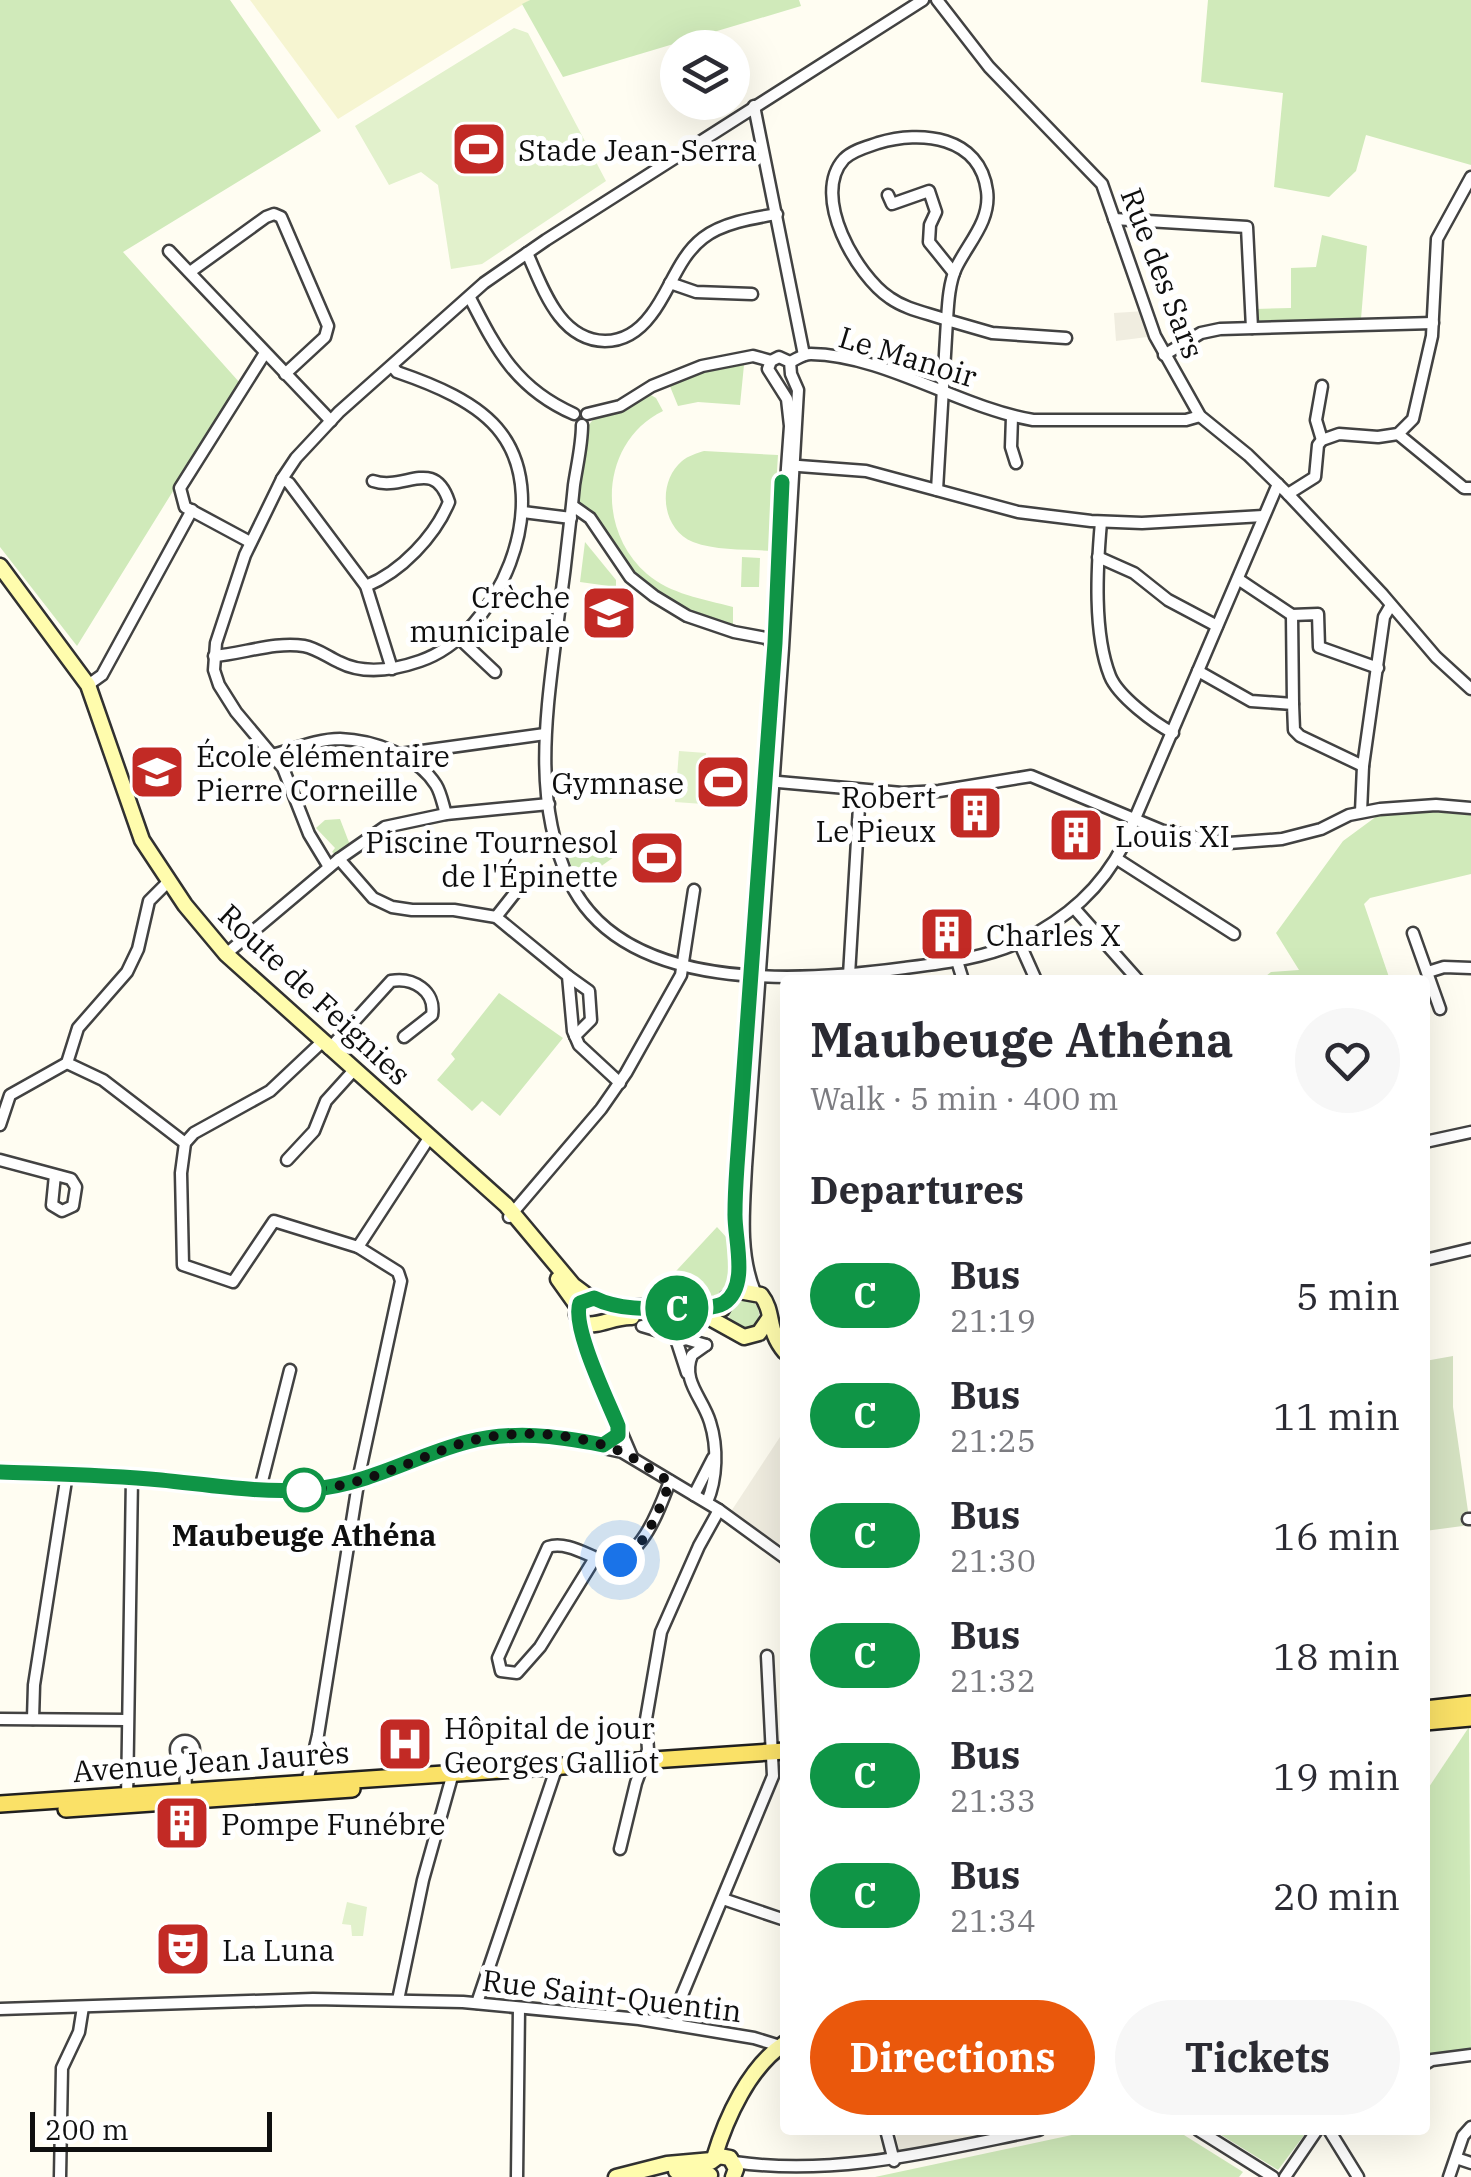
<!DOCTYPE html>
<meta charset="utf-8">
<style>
:root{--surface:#fff;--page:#f7f7f7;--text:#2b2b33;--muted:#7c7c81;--accent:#ea580c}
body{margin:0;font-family:"IBM Plex Serif",serif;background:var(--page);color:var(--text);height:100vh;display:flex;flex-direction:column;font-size:38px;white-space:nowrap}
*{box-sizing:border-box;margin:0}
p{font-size:32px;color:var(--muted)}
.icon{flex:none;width:55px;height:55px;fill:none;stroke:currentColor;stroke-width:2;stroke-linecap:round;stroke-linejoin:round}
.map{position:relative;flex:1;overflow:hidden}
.sheet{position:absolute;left:780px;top:975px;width:650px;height:1160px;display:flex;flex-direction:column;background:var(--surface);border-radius:10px;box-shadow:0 10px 40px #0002}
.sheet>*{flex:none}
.badge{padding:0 20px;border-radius:32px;font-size:35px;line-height:65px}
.buttons{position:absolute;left:660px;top:30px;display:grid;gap:20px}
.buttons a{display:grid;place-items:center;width:90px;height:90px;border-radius:50%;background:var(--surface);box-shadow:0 10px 40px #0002;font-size:50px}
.scale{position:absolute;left:30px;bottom:25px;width:242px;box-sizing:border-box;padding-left:10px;border:5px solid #0f0f0f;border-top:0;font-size:28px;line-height:35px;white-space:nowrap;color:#0f0f0f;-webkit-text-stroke:8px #fff;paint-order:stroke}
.you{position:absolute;width:50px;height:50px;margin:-25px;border:8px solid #fff;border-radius:50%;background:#1a73e8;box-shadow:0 0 0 15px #1a73e833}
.map>.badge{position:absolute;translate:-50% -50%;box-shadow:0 0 0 5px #fff}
h2{padding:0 30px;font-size:38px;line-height:90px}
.round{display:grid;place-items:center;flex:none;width:105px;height:105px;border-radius:52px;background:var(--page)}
.headline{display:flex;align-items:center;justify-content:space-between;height:170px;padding:0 30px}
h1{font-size:48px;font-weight:800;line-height:75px}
.primary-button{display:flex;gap:20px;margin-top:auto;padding:20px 30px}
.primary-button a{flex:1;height:115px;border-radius:60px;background:var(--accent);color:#fff;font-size:40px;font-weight:800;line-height:115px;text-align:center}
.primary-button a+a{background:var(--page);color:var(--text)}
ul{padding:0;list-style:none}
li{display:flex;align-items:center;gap:30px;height:120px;padding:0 30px}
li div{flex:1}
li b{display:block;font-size:38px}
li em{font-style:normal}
li .badge{min-width:110px;font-weight:700;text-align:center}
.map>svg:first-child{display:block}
</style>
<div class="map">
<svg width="1471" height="2177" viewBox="0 0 1471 2177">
<rect width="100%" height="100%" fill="#fffdf2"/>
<path fill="#f6f5d1" d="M250,0H530L338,119Z"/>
<g fill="#d0eaba">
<path d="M0,0H230L321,131L123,252L240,383L77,646L0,547Z"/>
<path d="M530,0H799L801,6L563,77L522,4Z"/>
<path d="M1208,0H1471V165L1366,135L1356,171L1329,197L1274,187L1283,93L1201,82Z"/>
<path d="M1322,235L1367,246L1361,319L1256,321L1255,309L1291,308V268L1316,267Z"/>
<path d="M742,362L744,365L740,405L698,402L678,406L669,384L701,372Z"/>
<path d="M649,394L656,398L663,411C601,441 595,529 647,574C670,594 703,599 733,607V630L698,618L632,577L576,503L588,426L596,416Z"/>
<path d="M704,451L778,455L772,551C746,549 717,551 693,542C661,529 657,482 682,461C688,456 697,453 704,451Z"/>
<path d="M585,542L616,580V587L580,582Z"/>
<path d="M742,557L760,558L759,587H741Z"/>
<path d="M1418,811L1471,815V874L1370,898L1364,904L1390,980H1261L1271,972L1299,970L1276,933L1343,841L1377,816Z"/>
<path d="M340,819L350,845L335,854L332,852L335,848L316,828L325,820Z"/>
<path d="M563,837L593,842L614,857L576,884Z"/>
<path d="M499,993L563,1038L500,1116L482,1101L472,1111L437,1080L455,1059L451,1054Z"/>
<path d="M717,1227L727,1238L729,1282L713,1299C690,1302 675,1308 664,1284Z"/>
<circle cx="744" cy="1314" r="15"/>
<path d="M1469,1727L1471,2050L1425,2057V1793Z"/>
<path d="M1095,2130H1176L1243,2172L1239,2177H875Z"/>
<path d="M1213,2130H1308L1278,2170Z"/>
</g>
<path fill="#d5e2c2" d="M1453,1356V1407L1470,1525L1425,1531V1361Z"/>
<g fill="#e2f1cc">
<path d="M514,28L528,33L606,181L482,264L451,269L438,185L421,172L389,185L355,126Z"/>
<path d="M679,751L706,753L703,804L675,802Z"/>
<path d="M347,1902L367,1907L363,1936H352L351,1925L342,1924Z"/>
</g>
<g fill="#f0ede0">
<path d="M1145,311L1155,336L1116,341L1114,313Z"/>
<path d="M782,1434L785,1436V1534L775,1550L728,1516Z"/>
<path d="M895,2130H1034L901,2159Z"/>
</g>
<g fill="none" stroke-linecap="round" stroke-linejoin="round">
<g stroke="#424242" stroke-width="15">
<g id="street">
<path d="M937,0L989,67L1102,184L1155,336L1200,416L1248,455L1288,494L1383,595L1436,657L1471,689"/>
<path d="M754,106L804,355"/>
<path d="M888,195L892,204L929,191L936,212L930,225L929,242L954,273"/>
<path d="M1114,219L1247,227L1252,328"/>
<path d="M169,251L331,421"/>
<path d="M527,253C543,288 559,340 605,341C624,341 639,331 651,315C670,291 678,257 703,238C722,223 753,218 777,214"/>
<path d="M190,272L266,217L274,214L281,217L328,326L325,337L285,374"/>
<path d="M670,283L696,292L752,294"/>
<path d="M470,298C497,351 517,389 574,414"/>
<path d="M1164,355L1201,333L1220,329L1433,323"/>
<path d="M790,362C797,359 803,354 811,354C884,355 961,408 1033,420H1186L1200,416"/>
<path d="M1322,386L1316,420L1322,440"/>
<path d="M587,414L620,406L652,386L702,366L753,356L771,361"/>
<path d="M1012,417L1011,447L1016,463"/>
<path d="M582,425C582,445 577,465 574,485C569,535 563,585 556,635C546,716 533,802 569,880C622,995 802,982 905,968C944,963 986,958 1022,941C1067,918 1101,889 1124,844L1278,484"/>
<path d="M1398,434L1464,488H1471"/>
<path d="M799,466L866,471L1018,512L1091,521L1142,523L1263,516"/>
<path d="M282,479L289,483L366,586L392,669"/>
<path d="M937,490L947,320C928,313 907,310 890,298C857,276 810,196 844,159C853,150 867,147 878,143C921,130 980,136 987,191C991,221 968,243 956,268C949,283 948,304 947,320L992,333L1066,338"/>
<path d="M1288,494L1315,477L1318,445L1322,440L1339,434L1378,437L1398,434L1413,419L1432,336L1437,239L1471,177"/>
<path d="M573,506L590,518L630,577L654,596L687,616L734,632L766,638L775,647"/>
<path d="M523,512L571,518"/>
<path d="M1101,522C1097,567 1093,633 1110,676C1118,696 1154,723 1173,733"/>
<path d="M250,542L185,507L180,488L265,353"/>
<path d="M1098,557L1134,573L1168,600L1217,626"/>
<path d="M1238,579L1292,615L1318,614L1319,647L1378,668"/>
<path d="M366,586C401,572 435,536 449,502C434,456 404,492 373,481"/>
<path d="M1292,615L1293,704"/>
<path d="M461,640L495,672"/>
<path d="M214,656C242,654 276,641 304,646C316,648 328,657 339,662C364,675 394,670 420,661C499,634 554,503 501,433C478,402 432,384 397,372L392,366"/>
<path d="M1198,671L1251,701L1293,704L1294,730L1300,736L1363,766"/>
<path d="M88,685L102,675L192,510"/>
<path d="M400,754L545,734"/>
<path d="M272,755C294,749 318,739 340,739C373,740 418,756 436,785C441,793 443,805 446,814"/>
<path d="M767,781L902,793L939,791L1031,776L1163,831L1229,843L1282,839L1321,829L1349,815L1380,809L1436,805L1471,808"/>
<path d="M1361,812L1363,766L1384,617L1391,605"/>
<path d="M339,859L373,898L392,907L412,910H454L496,917L568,976L573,1031L579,1045L620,1083"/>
<path d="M1117,859L1234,934"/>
<path d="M329,867L309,834L283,768L236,712L219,685L214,670L216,643L245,555L282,479L296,458L339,412L484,283L546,240L923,0"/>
<path d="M1074,908L1138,980"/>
<path d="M496,917L522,884"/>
<path d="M1413,933L1440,1009"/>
<path d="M1019,942L1036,980"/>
<path d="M226,954L339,859L385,827L446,814L549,804"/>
<path d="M957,961L963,980"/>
<path d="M1428,972L1444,967L1471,968"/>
<path d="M849,975L860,790"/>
<path d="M568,976L589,991L591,1020L575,1036"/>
<path d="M329,1049L391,981C413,977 436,991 432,1015L404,1037"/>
<path d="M67,1063L103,1080L185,1143L181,1173L183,1265L233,1282L274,1221L358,1247"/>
<path d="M67,1063L78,1028L127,972L138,949L149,901L168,882"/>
<path d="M0,1125L10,1095L67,1063"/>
<path d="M1425,1142L1471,1132"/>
<path d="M185,1143L194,1133L270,1091L322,1042"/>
<path d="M0,1160L71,1179L76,1187L73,1206L62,1211L52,1205L55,1175"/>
<path d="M287,1160L314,1131L326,1101L354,1070"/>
<path d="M509,1217L601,1109L626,1073L681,975L694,890"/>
<path d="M1425,1260L1471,1249"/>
<path d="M732,1294L738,1276L734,1216L737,1166L790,426L787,399L768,369L771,361L779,357L790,362L791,374L798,390L783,648L746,1167C744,1208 739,1253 755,1292"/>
<path d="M581,1322L594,1368L632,1457"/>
<path d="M642,1326L706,1345"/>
<path d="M675,1336L687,1373"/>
<path d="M706,1345L692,1355C681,1381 703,1398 710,1422C718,1447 717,1479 707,1502"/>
<path d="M0,1472L132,1477L241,1489L312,1490L372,1479L472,1441L544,1435L622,1452L719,1510L785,1558"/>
<path d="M260,1489L290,1370"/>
<path d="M694,1495L713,1458"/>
<path d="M1468,1519H1471"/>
<path d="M595,1558L540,1647L517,1673L501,1671L498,1658L548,1547C563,1542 580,1551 594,1557C637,1575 658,1512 670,1481"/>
<path d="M0,1719L127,1720"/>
<path d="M33,1719L34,1685L67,1474"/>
<circle cx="185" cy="1750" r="9"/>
<path d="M185,1759L186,1791"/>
<path d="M307,1782L318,1735L360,1471L401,1281L398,1272L358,1247L429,1138"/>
<path d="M127,1801L132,1477"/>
<path d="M620,1849L636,1783L648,1750L646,1719L661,1632L699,1546L719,1510"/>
<path d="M723,1899L785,1920"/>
<path d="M398,2000L423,1880L453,1773"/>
<path d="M477,2003L554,1775"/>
<path d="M0,2009L313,1999L463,2002L639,2019L754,2038L780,2046"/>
<path d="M677,2025L680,2000L773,1776L767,1656"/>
<path d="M1425,2064L1432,2060L1471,2055"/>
<path d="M886,2130L894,2161"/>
<path d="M1198,2130L1273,2177"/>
<path d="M1329,2130L1358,2177"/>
<path d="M1456,2158L1471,2163"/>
<path d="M734,2162C837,2177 938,2150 1039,2130"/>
<path d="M60,2177L62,2068L79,2032L83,2007"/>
<path d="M517,2177L519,2008"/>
<path d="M1285,2177L1317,2130"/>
<path d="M1449,2177L1463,2136L1471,2127"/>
</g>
</g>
<g stroke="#313131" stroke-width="19">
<g id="secondary">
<path d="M0,566L88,685L142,840L185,905L226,954L506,1205L573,1285L589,1297L619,1307H707L724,1303"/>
<path d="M558,1279L578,1307L577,1315L585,1324C599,1327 615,1316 632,1317"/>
<path d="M722,1309L727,1298L739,1291L761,1295C775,1313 766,1330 785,1352"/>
<path d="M673,1317H708L744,1337L759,1333L768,1320"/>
<path d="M714,2158C726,2118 749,2067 785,2043"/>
<path d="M711,2162L719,2156L730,2158L736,2169L733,2177"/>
<path d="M676,2171H699L710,2175"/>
<path d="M616,2177L667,2164L712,2160"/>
</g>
</g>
<g stroke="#202020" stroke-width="20">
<g id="primary">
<path d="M1425,1709L1471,1704"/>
<path d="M1425,1722L1471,1718"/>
<path d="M0,1804L785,1751"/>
<path d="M66,1809L352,1789"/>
</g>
</g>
<use href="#street" stroke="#fff" stroke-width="10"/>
<use href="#secondary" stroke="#fffcad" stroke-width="14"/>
<use href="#primary" stroke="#fae167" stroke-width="15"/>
</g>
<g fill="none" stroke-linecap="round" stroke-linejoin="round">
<g stroke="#fff" stroke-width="22">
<path id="line" d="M0,1472C54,1474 107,1475 161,1480C211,1485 263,1494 314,1489C369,1484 414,1456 467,1442C514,1430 557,1436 603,1445L618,1435V1426C608,1401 571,1326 580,1303L594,1298C618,1310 648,1309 677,1308C690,1308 712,1310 724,1303C750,1286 734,1238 735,1213C735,1197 736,1181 737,1166L775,643L782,482"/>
</g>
<use href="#line" stroke="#0f9546" stroke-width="15"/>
<path stroke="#0f0f0f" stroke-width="10" stroke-dasharray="0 18" d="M304,1490C357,1488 402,1465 451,1447C502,1428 567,1430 617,1450C636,1458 653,1471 670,1482C660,1507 646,1548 620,1560"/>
</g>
<defs>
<g id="stadium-square" transform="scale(2.875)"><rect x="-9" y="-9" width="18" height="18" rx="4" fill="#c22a25" stroke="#fff"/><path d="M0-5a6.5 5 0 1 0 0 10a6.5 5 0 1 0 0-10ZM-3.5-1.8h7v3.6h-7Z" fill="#fff"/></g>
<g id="school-square" transform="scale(2.875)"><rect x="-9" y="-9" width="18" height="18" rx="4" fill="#c22a25" stroke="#fff"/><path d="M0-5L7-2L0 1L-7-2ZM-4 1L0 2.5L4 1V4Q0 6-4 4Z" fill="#fff"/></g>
<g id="building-square" transform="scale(2.875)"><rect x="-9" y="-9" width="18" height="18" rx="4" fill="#c22a25" stroke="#fff"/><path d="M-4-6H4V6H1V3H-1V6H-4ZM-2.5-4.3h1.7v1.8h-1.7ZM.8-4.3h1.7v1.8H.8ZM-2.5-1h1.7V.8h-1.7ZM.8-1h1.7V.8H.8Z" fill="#fff"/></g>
<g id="hospital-square" transform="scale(2.875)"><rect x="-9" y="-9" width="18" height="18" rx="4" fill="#c22a25" stroke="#fff"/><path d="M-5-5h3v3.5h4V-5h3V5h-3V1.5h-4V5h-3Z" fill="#fff"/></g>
<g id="theatre-square" transform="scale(2.875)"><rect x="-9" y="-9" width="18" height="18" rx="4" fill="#c22a25" stroke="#fff"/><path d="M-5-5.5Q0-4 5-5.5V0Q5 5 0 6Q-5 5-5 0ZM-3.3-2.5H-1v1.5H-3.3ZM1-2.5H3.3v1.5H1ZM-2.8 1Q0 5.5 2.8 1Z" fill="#fff"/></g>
</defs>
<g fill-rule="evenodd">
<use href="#stadium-square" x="479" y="149"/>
<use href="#school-square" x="609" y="613"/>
<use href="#school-square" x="157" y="772"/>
<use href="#stadium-square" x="723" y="782"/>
<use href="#building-square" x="975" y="813"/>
<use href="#building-square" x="1076" y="835"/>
<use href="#stadium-square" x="657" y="858"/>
<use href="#building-square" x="947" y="934"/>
<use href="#hospital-square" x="405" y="1744"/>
<use href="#building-square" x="182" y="1823"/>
<use href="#theatre-square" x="183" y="1949"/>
</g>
<circle fill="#fff" stroke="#0f9546" stroke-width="5" cx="304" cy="1490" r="20"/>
<g text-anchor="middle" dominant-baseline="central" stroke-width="10" stroke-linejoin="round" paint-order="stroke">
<g font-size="30" fill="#0f0f0f" stroke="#fff" text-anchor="start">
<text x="518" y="149">Stade Jean-Serra</text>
<text x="570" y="596" text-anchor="end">Crèche<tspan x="570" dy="34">municipale</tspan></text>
<text x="196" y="755">École élémentaire<tspan x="196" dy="34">Pierre Corneille</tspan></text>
<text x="684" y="782" text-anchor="end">Gymnase</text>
<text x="936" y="796" text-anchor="end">Robert<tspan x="936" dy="34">Le Pieux</tspan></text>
<text x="1115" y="835">Louis XI</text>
<text x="618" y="841" text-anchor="end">Piscine Tournesol<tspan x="618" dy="34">de l'Épinette</tspan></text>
<text x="986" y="934">Charles X</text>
<text x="444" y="1727">Hôpital de jour<tspan x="444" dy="34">Georges Galliot</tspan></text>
<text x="221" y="1823">Pompe Funébre</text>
<text x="222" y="1949">La Luna</text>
</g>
<g font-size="30" fill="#0f0f0f" stroke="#fff">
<text transform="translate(1163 273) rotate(69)">Rue des Sars</text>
<text transform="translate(908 356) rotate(17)">Le Manoir</text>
<text transform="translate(315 994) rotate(43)">Route de Feignies</text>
<text transform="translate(211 1761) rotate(-4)">Avenue Jean Jaurès</text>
<text transform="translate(612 1995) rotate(7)">Rue Saint-Quentin</text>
</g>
<g font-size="30" font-weight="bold" fill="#0f0f0f" stroke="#fff">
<text x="304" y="1534">Maubeuge Athéna</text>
</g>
</g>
</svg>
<div class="buttons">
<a><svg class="icon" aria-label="layers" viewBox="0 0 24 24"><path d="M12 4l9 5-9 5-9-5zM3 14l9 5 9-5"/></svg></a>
</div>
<div class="scale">200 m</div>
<div class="you" style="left:620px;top:1560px"></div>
<b class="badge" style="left:677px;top:1308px;background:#0f9546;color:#fff">C</b>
<section class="sheet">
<div class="headline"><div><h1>Maubeuge Athéna</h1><p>Walk · 5 min · 400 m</p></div><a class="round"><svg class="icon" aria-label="heart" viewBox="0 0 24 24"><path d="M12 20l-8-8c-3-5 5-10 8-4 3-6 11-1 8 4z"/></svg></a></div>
<h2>Departures</h2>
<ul>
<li><span class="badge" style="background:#0f9546;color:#fff">C</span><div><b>Bus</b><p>21:19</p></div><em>5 min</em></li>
<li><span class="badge" style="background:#0f9546;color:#fff">C</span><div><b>Bus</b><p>21:25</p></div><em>11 min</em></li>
<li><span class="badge" style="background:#0f9546;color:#fff">C</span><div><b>Bus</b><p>21:30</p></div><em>16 min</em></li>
<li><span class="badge" style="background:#0f9546;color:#fff">C</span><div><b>Bus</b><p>21:32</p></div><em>18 min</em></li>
<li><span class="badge" style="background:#0f9546;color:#fff">C</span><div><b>Bus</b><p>21:33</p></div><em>19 min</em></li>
<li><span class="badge" style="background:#0f9546;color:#fff">C</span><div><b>Bus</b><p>21:34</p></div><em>20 min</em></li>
</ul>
<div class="primary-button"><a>Directions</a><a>Tickets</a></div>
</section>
</div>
